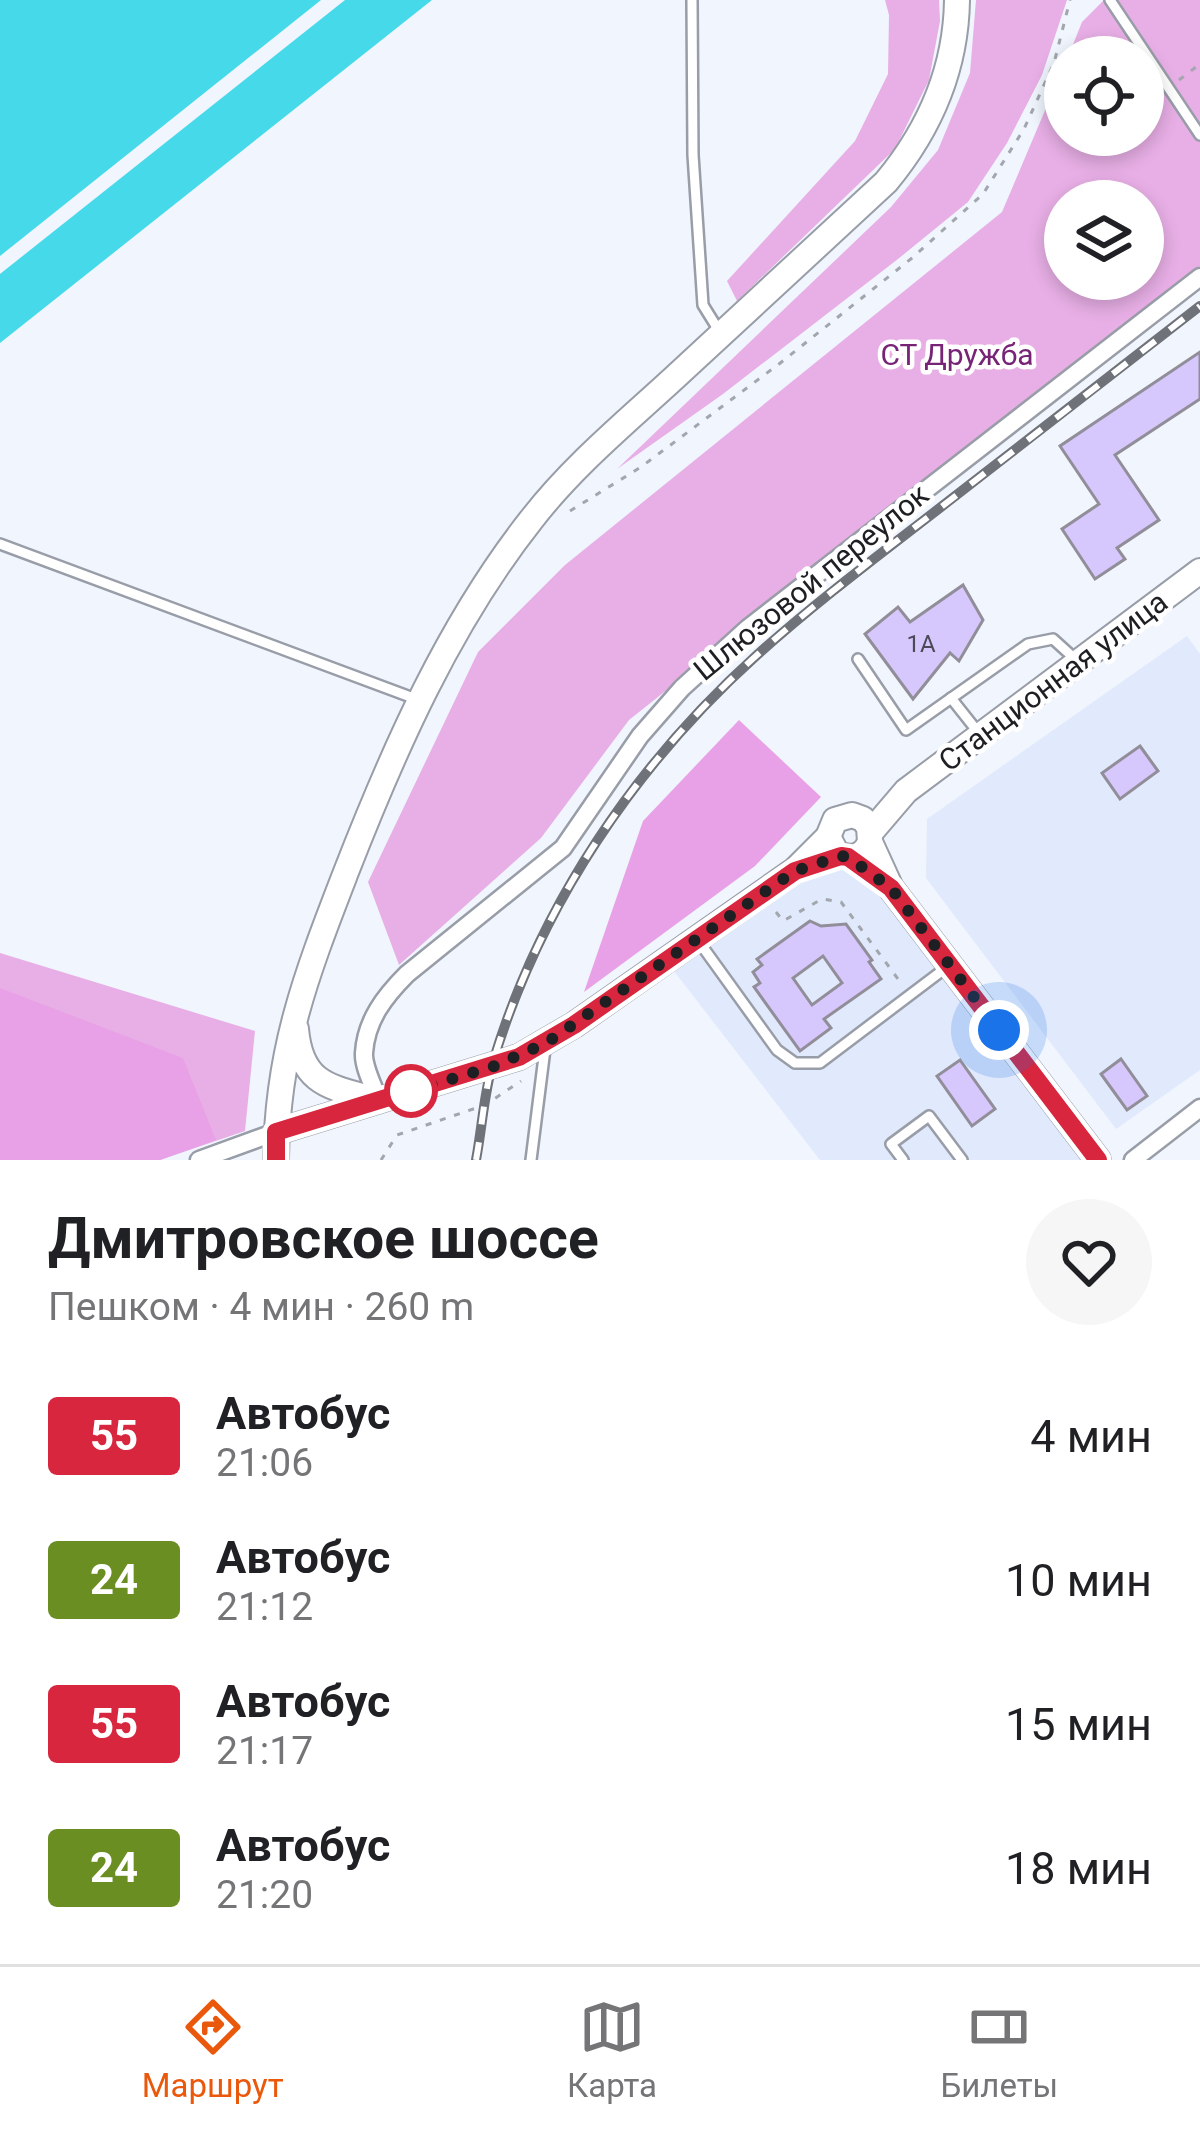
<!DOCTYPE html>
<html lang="ru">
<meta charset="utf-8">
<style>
:root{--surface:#fff;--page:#f6f6f6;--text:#202124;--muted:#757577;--line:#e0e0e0;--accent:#ea580c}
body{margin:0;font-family:Roboto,sans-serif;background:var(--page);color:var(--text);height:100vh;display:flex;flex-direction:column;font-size:45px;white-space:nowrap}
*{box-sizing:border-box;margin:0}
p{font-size:39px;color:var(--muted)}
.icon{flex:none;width:66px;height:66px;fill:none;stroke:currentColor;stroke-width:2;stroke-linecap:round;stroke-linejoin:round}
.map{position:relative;height:1160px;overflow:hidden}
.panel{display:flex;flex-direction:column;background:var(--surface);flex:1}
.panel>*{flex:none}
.badge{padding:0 24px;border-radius:9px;font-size:42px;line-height:78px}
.fabs{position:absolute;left:1044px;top:36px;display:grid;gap:24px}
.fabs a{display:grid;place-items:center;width:120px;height:120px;border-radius:50%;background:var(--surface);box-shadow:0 6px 18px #0003;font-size:60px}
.you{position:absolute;width:60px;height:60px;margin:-30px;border:9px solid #fff;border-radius:50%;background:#1a73e8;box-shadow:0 0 0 18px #1a73e833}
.map>.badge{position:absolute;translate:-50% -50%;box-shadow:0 0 0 6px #fff}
.round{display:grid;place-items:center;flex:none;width:126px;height:126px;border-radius:63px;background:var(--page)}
.summary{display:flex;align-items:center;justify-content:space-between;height:204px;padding:0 48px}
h1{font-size:57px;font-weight:700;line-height:90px}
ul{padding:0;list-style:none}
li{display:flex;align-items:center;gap:36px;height:144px;padding:0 48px}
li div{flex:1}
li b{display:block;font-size:45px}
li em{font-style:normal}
li .badge{min-width:132px;font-weight:700;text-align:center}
.tab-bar{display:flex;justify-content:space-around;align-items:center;height:168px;border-top:3px solid var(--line);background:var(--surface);font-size:33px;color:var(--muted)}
.tab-bar a{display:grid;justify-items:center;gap:6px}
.tab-bar .current{color:var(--accent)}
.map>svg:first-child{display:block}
</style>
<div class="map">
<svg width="1200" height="1160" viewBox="0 0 1200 1160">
<rect width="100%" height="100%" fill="#f0f5fe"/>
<g fill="#e1e9fc">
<path d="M1187,636L1200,654V1070L1116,1129L926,878L927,819Z"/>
<path d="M842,870L863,879L886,898L1082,1156V1160H820L674,971L770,900L813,874Z"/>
</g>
<g fill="#e8afe6" fill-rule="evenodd">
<path d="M885,0H939L940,21L929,80L895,149L737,301L727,281L855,141L888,74L889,15Z"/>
<path d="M976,0H1067L1042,75L1007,143L968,202L898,259L723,394L617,469L891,207L938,150L970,73Z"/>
<path d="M1104,0H1200V266L629,720L541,838L399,965L368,882L478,652L565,565L1002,212L1065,63V135H1143V57H1068L1082,22ZM1065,201H1143V279H1065Z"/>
<path d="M0,953L255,1031L245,1131L160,1160H0Z"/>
</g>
<g fill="#e8a1e6">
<path d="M739,720L821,797L755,866L584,992L643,821Z"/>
<path d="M0,988L183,1058L216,1140L160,1160H0Z"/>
</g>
<g fill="#45d9e9">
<path d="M0,0H321L0,256Z"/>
<path d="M345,0H432L0,343V274Z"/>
</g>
<g fill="#d6c8fc" stroke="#918e99" stroke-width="3" fill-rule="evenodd">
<path d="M1200,352V399L1115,455L1159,520L1117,548L1125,559L1095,579L1062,529L1099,504L1060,446Z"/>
<path d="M963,585L983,620L959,661L950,653L913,699L865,634L898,607L910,622Z"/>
<path d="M1140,746L1158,771L1120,799L1102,773Z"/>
<path d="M810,921L821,926L846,924L872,960L869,962L881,979L824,1019L831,1028L800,1051L754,987L760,983L753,972L762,965L757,959ZM823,956L842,983L812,1005L793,978Z"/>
<path d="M1121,1059L1147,1096L1127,1110L1101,1074Z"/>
<path d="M960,1060L995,1109L972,1126L937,1076Z"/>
</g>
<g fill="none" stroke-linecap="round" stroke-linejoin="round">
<g stroke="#989da7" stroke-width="14">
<g id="lane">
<path d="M692,0L693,155L703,305L721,334"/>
<path d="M1110,0L1200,135"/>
<path d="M0,544L416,699"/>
<path d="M858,659L906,730L1028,644L1053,639L1074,658"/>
<path d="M951,698L978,732"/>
<path d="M697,939L777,1050L795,1063H820L947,967"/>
<path d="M531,1160L545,1049"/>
<path d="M903,1160L891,1144L929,1116L962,1160"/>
</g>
</g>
<g stroke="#989da7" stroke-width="21">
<g id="street">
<path d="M379,1101C374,1087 363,1067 364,1053C366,1020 385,996 407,974L563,848L640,736L682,688L748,628L1200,277"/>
<path d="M199,1160L276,1132"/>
<path d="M1133,1160L1200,1108"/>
</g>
</g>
<g stroke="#989da7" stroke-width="28">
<g id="secondary">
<path d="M871,832L906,791L1200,571"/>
<path d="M828,837L836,852C850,861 864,857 870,842"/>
<path d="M296,1029C301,1085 330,1087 377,1100"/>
<path d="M276,1132L519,1057L574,1025L795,870L828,837L835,820L852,815L863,819L869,827L870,842L891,888L1098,1160"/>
<path d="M276,1160C277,1049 307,973 346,872C394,749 449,624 531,520C572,467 624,424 673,379C744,314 815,248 886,182C930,129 956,70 957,0"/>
</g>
</g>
<g stroke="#a2a6ad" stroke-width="3" stroke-dasharray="6 9" stroke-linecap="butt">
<path d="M1179,80L1200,64"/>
<path d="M570,511L641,467L779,364L912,258L983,194L1024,129L1054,63L1070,0"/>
<path d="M776,912L783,921L822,899L841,902L901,983"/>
<path d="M381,1160L397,1135L485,1105L521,1081"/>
</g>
<use href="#lane" stroke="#fff" stroke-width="9"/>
<use href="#street" stroke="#fff" stroke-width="16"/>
<use href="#secondary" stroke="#fff" stroke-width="24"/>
<g stroke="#6f7278" stroke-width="10">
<path id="rail" d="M476,1160C482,1128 484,1093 493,1062C540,905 636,764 757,655C816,602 879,555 941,507C1028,440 1114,373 1200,306"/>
</g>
<use href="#rail" stroke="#fff" stroke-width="6" stroke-dasharray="18" stroke-linecap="butt"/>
</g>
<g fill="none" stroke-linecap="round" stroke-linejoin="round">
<g stroke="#fff" stroke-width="27">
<path id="line" d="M276,1160V1132L519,1057L574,1025L795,871L841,856L848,857L891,888L1098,1160"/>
</g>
<use href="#line" stroke="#d7263d" stroke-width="18"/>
<path stroke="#1e1f23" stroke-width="12" stroke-dasharray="0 21.6" d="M411,1091L492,1067L546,1043L795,871L841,856L848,857L891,888L999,1030"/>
</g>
<circle fill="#fff" stroke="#d7263d" stroke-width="6" cx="411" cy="1091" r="24"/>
<g text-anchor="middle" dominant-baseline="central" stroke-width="9" stroke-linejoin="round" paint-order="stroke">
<g font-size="24" fill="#4c4959">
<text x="921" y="644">1А</text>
</g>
<g font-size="30" fill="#772477" stroke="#fff">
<text x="957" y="354">СТ Дружба</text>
</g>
<g font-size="30" fill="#1e1f23" stroke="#fff">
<text transform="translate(811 582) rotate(-39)">Шлюзовой переулок</text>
<text transform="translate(1053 681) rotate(-37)">Станционная улица</text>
</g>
</g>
</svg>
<div class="fabs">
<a><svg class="icon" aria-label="locate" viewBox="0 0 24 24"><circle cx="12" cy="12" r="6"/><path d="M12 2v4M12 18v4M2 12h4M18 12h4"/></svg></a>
<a><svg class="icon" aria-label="layers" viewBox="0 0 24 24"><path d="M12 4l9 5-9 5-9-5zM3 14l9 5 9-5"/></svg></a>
</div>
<div class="you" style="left:999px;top:1030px"></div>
</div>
<section class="panel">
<div class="summary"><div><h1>Дмитровское шоссе</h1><p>Пешком · 4 мин · 260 m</p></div><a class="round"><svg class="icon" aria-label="heart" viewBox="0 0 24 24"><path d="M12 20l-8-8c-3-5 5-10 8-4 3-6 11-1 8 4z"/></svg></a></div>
<ul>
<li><span class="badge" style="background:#d7263d;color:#fff">55</span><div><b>Автобус</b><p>21:06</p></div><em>4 мин</em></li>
<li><span class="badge" style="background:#6b8e23;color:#fff">24</span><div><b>Автобус</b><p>21:12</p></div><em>10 мин</em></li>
<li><span class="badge" style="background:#d7263d;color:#fff">55</span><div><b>Автобус</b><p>21:17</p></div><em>15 мин</em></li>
<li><span class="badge" style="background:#6b8e23;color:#fff">24</span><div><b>Автобус</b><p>21:20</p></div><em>18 мин</em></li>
</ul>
</section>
<nav class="tab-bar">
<a class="current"><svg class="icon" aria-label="directions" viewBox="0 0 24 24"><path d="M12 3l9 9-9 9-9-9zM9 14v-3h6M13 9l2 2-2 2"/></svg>Маршрут</a>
<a><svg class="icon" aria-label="map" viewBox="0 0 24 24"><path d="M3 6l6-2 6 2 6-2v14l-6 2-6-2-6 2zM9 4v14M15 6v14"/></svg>Карта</a>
<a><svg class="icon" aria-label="tickets" viewBox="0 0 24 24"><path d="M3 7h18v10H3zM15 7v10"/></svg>Билеты</a>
</nav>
